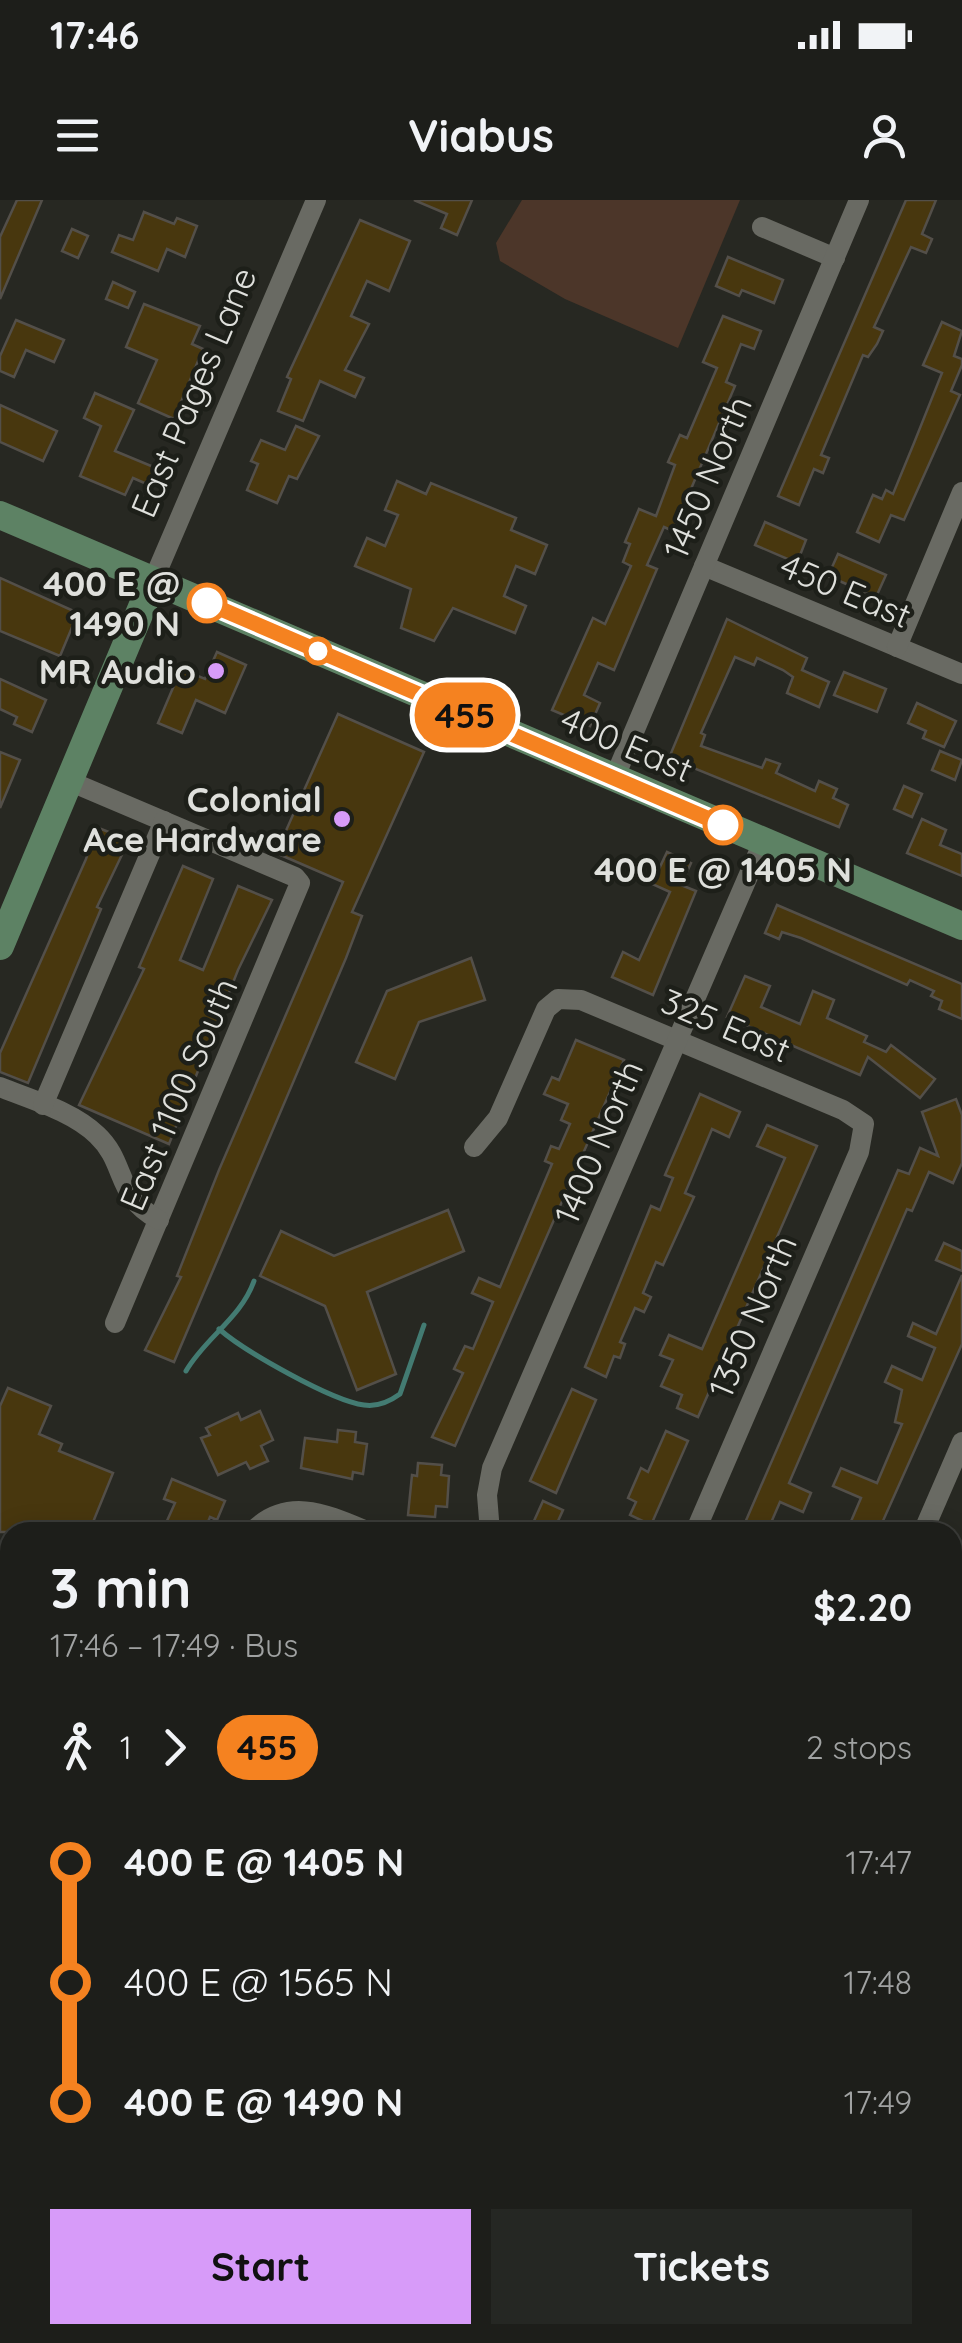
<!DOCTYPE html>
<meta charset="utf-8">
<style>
:root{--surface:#1d1e1a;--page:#252723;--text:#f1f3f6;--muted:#a0a2a2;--line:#3b3c39;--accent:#d79bf9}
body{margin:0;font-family:Quicksand,sans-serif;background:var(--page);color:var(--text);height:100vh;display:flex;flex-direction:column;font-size:38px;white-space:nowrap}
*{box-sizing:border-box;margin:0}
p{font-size:32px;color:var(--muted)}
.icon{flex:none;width:55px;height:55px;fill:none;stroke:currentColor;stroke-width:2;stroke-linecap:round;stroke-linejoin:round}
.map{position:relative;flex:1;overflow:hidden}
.drawer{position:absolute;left:0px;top:1322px;width:962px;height:822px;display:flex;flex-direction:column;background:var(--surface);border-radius:30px 30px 0 0;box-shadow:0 5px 25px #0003,0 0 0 2px var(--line)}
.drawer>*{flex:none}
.badge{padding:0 20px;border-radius:32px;font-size:35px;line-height:65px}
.map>.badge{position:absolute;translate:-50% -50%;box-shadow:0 0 0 5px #fff}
.legs{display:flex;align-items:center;gap:15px;height:110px;padding:0 50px;font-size:32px}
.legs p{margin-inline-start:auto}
.summary{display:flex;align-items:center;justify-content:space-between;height:170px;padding:0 50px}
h1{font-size:55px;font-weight:700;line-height:75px}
.cta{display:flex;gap:20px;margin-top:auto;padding:20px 50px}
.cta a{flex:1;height:115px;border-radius:0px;background:var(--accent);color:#111;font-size:40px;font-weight:700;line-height:115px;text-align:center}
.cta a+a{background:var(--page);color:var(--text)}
ul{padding:0 50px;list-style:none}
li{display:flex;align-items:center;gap:35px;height:120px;font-size:38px}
li i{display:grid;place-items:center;width:15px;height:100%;margin:0 12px;background:currentColor}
li i::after{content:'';width:25px;height:25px;margin:-12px;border:8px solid;border-radius:50%;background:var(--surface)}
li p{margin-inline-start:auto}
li:first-child i{background:linear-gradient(#0000 50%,currentColor 0)}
li:last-child i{background:linear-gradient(currentColor 50%,#0000 0)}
.status{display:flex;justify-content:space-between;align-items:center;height:70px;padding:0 50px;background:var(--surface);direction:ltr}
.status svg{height:28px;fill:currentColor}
header{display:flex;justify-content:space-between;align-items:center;height:130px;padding:0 50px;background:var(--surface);font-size:45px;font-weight:700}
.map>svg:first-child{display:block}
</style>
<div class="status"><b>17:46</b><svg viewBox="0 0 49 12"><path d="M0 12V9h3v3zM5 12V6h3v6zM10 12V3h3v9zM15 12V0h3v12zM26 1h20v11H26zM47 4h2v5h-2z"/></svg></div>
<header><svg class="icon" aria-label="menu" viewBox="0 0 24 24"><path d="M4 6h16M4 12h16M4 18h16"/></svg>Viabus<svg class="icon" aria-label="person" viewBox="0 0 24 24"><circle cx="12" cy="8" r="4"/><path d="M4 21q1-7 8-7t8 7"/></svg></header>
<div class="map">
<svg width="962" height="2143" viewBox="0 0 962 2143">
<rect width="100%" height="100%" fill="#272822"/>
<path fill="#4c3629" d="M522,0H740L678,148L565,99L500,61L496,43Z"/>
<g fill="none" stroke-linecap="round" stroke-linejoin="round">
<g stroke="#437b72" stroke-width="5">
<path d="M219,1129C244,1151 332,1201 364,1205C377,1207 389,1202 400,1194L424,1125"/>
<path d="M186,1171C205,1138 241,1118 254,1081"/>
</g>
</g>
<g fill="#48370e" stroke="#534f49" stroke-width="2.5">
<path d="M17,0H42L0,99V37Z"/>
<path d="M414,0H472L457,35L441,28L447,14Z"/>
<path d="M906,0H936L922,34L932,39L926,53L911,47L874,127L883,131L877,144L868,157L863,155L821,255L829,258L823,273L814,269L799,305L778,296Z"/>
<path d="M144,12L174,24L177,18L197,26L185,57L167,49L158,71L112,52L119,35L133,40Z"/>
<path d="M360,20L410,41L389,91L367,81L351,116L369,124L345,170L364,178L355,197L320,181L303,221L278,211L291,179L287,177Z"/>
<path d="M72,29L88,36L78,58L62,51Z"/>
<path d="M728,57L783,80L774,103L742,90L739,96L716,86Z"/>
<path d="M113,82L135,92L128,108L106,99Z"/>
<path d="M144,104L200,126L192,144L203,149L174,219L138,203L157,160L126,147Z"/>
<path d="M723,116L761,131L754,149L741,144L726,182L735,186L673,331L664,327L647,365L657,369L614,470L598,463L584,495L600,503L590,526L552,510L593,418L605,424L631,366L623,362L630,344L625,342L639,309L656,316L675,265L668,262L680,235L687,238L717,168L703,162Z"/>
<path d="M16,120L64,140L54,162L26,150L14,177L0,171V156Z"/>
<path d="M942,122L962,131L954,156L962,159V165L951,191L960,195L904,320L891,315L879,342L857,332L873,295L882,299L886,290L893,294L914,243L942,173L923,165Z"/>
<path d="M95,193L134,210L115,251L156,268L149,285L133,278L125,295L80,276L101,226L84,218Z"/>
<path d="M0,205L57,231L43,261L0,242Z"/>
<path d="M296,226L319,236L297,279L289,276L277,303L247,290L258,264L251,261L261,240L285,250Z"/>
<path d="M397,281L426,294L431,283L516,318L511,330L547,345L535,374L516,366L504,396L526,406L515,433L453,408L434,441L401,428L411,389L355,366L367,338L385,346L398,315L385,310Z"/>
<path d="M765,322L806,340L797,363L755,345Z"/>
<path d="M838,354L886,375L876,397L828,376Z"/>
<path d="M0,378L78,413L60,456L0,431Z"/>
<path d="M727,419L807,458L802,470L829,482L819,507L787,493L793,477L783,470L757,458L754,465L735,457L701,533L705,535L701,546L762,568L766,559L780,564L776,573L815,591L819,581L837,589L833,598L848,605L839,627L669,558Z"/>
<path d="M217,452L246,465L225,513L196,500L182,533L158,523L181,469L205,479Z"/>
<path d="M844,472L886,489L877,512L834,495Z"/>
<path d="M0,479L46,500L32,532L14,524L17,517L0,509Z"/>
<path d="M917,503L956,521L944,547L923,538L926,531L908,523Z"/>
<path d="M338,514L424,552L352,712L362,716L346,758L174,1162L145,1150L181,1077L177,1076L219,970L343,682L276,653Z"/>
<path d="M940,551L962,560L955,580L932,570Z"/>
<path d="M0,552L20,560L0,608Z"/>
<path d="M904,586L922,594L912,617L894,609Z"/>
<path d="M922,619L946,630L940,645L962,654V676L907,653Z"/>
<path d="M96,627L129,640L97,707L101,709L28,883L0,872V853L86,659Z"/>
<path d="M667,652L691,663L681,685L696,691L653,795L612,777L623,752L639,760L670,692L652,684Z"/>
<path d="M183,666L213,679L180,760L203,770L238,686L272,700L238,770L169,944L79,905L144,769L139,767Z"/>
<path d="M777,705L962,784V819L939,809L942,801L931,796L934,791L910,780L907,785L801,738L782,732L779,739L765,733Z"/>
<path d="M471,758L485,800L419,822L395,879L356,862L387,791Z"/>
<path d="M745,776L770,786L761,807L800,824L813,791L834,800L827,818L867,836L864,842L886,852L891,845L935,879L920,898L868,857L860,875L727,817Z"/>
<path d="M576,840L624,860L455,1246L432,1237L463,1173L454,1169L465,1146L473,1149L493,1102L472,1093L479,1078L500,1087L552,964L545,961L551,946L559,949L570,924L561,920L568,904L544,894L552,877L559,880Z"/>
<path d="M700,894L740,912L729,937L712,929L685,993L694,997L663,1065L656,1062L643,1093L651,1097L644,1112L635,1108L620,1142L625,1144L620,1158L614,1156L606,1177L585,1167L651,1006L660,1010L673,978L665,975Z"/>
<path d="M956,899L962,915V963L953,983L929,972L912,1011L907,1009L789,1283L811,1293L803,1312L780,1302L767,1332H741L898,970L909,974L920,948L938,956L922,912Z"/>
<path d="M767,925L817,946L698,1217L677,1208L682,1195L661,1186L673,1160L660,1155L669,1135L702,1149L785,958L757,946Z"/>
<path d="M448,1010L464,1051L367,1092L396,1174L357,1190L325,1106L260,1076L281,1031L334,1056Z"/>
<path d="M944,1043L962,1051V1071L936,1060Z"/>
<path d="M962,1075V1144L878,1332H864L849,1326L861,1298L833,1286L841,1268L877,1283L902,1224L895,1222L902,1190L885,1182L892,1166L922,1180L935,1148L908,1136L913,1123L936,1134Z"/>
<path d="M8,1188L51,1206L39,1234L62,1244L59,1251L113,1273L89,1332H0V1206Z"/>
<path d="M572,1189L596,1200L556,1293L530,1281Z"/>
<path d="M260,1211L273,1240L261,1246L268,1261L250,1269L246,1262L218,1275L201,1238L210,1235L206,1228L238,1213L241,1220Z"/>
<path d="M338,1230L356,1232L355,1242L367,1244L363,1274L353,1272L352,1279L301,1268L305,1238L337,1242Z"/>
<path d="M666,1231L688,1241L651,1325L630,1315L636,1302L628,1298L641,1268L648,1272Z"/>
<path d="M418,1263L442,1265L441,1275L449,1276L447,1307L436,1306L435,1317L408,1315L412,1275L417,1276Z"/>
<path d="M172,1279L225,1301L217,1320L210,1317L204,1332H162L175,1303L164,1299Z"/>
<path d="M543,1301L563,1310L553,1332H529Z"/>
</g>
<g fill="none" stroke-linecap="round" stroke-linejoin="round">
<g stroke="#696a63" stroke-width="20">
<path d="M762,27L835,58"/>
<path d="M704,366L962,474"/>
<path d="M153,381L316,0"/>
<path d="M897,447L962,292"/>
<path d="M614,579L859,0"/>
<path d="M69,581L295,677L300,683L115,1123"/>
<path d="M0,887C32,900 72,911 97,935C127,963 115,997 159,1020"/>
<path d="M43,905L164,621"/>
<path d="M474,947L498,918L546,809L558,799L581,800L843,910L864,924L859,952L695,1332"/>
<path d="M252,1332C288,1295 328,1315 369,1332"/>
<path d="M490,1332L487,1295L492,1268L763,642"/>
<path d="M923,1332L962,1242"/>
<path d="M952,1697L962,1701"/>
<path d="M378,2143L384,2135"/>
<path d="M556,2143L559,2135"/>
</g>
<g stroke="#5d8264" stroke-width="28">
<path d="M0,315L962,726"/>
<path d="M0,746L153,381"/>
<path d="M0,1864L10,1869"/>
<path d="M640,2135L659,2143"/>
</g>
</g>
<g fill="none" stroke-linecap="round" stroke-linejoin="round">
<g stroke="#fff" stroke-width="22">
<path id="line-1" d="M207,403L723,625"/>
</g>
<use href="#line-1" stroke="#f58220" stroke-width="15"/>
</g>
<g fill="#fff" stroke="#f58220" stroke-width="5">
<circle cx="207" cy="403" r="18"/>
<circle cx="318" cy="451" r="12"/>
<circle cx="723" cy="625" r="18"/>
</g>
<g fill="#d79bf9" stroke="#1d1f19" stroke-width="4">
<circle cx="216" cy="471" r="10"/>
<circle cx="342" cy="619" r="10"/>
</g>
<g text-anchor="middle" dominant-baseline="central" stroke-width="9" stroke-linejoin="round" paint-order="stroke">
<g font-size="35" fill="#dfe0dc" stroke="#1d1f19">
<text transform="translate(193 192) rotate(-67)">East Pages Lane</text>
<text transform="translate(707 277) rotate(-67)">1450 North</text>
<text transform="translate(846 390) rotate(23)">450 East</text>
<text transform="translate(627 544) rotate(23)">400 East</text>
<text transform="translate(726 825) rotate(23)">325 East</text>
<text transform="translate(178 894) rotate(-67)">East 1100 South</text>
<text transform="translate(598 942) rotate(-67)">1400 North</text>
<text transform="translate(752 1116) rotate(-67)">1350 North</text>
</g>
<g font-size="35" font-weight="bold" fill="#dfe0dc" stroke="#1d1f19" text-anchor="end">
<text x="180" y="383">400 E @<tspan x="180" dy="40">1490 N</tspan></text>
<text x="723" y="669" text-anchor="middle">400 E @ 1405 N</text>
</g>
<g font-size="35" font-weight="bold" fill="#dfe0dc" stroke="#1d1f19" text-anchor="end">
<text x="196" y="471">MR Audio</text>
<text x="322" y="599">Colonial<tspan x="322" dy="40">Ace Hardware</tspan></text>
</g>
</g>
</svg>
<b class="badge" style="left:465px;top:515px;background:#f58220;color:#111">455</b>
<section class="drawer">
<div class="summary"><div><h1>3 min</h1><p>17:46 – 17:49 · Bus</p></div><b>$2.20</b></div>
<div class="legs"><svg class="icon" aria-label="walk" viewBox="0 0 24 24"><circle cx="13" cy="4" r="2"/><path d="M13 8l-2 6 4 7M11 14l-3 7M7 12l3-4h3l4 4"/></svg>1<svg class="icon" aria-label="forward" viewBox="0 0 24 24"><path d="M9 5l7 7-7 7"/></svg><b class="badge" style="background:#f58220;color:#111">455</b><p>2 stops</p></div>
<ul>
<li><i style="color:#f58220"></i><b>400 E @ 1405 N</b><p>17:47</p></li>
<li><i style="color:#f58220"></i><span>400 E @ 1565 N</span><p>17:48</p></li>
<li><i style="color:#f58220"></i><b>400 E @ 1490 N</b><p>17:49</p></li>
</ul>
<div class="cta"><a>Start</a><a>Tickets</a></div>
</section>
</div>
